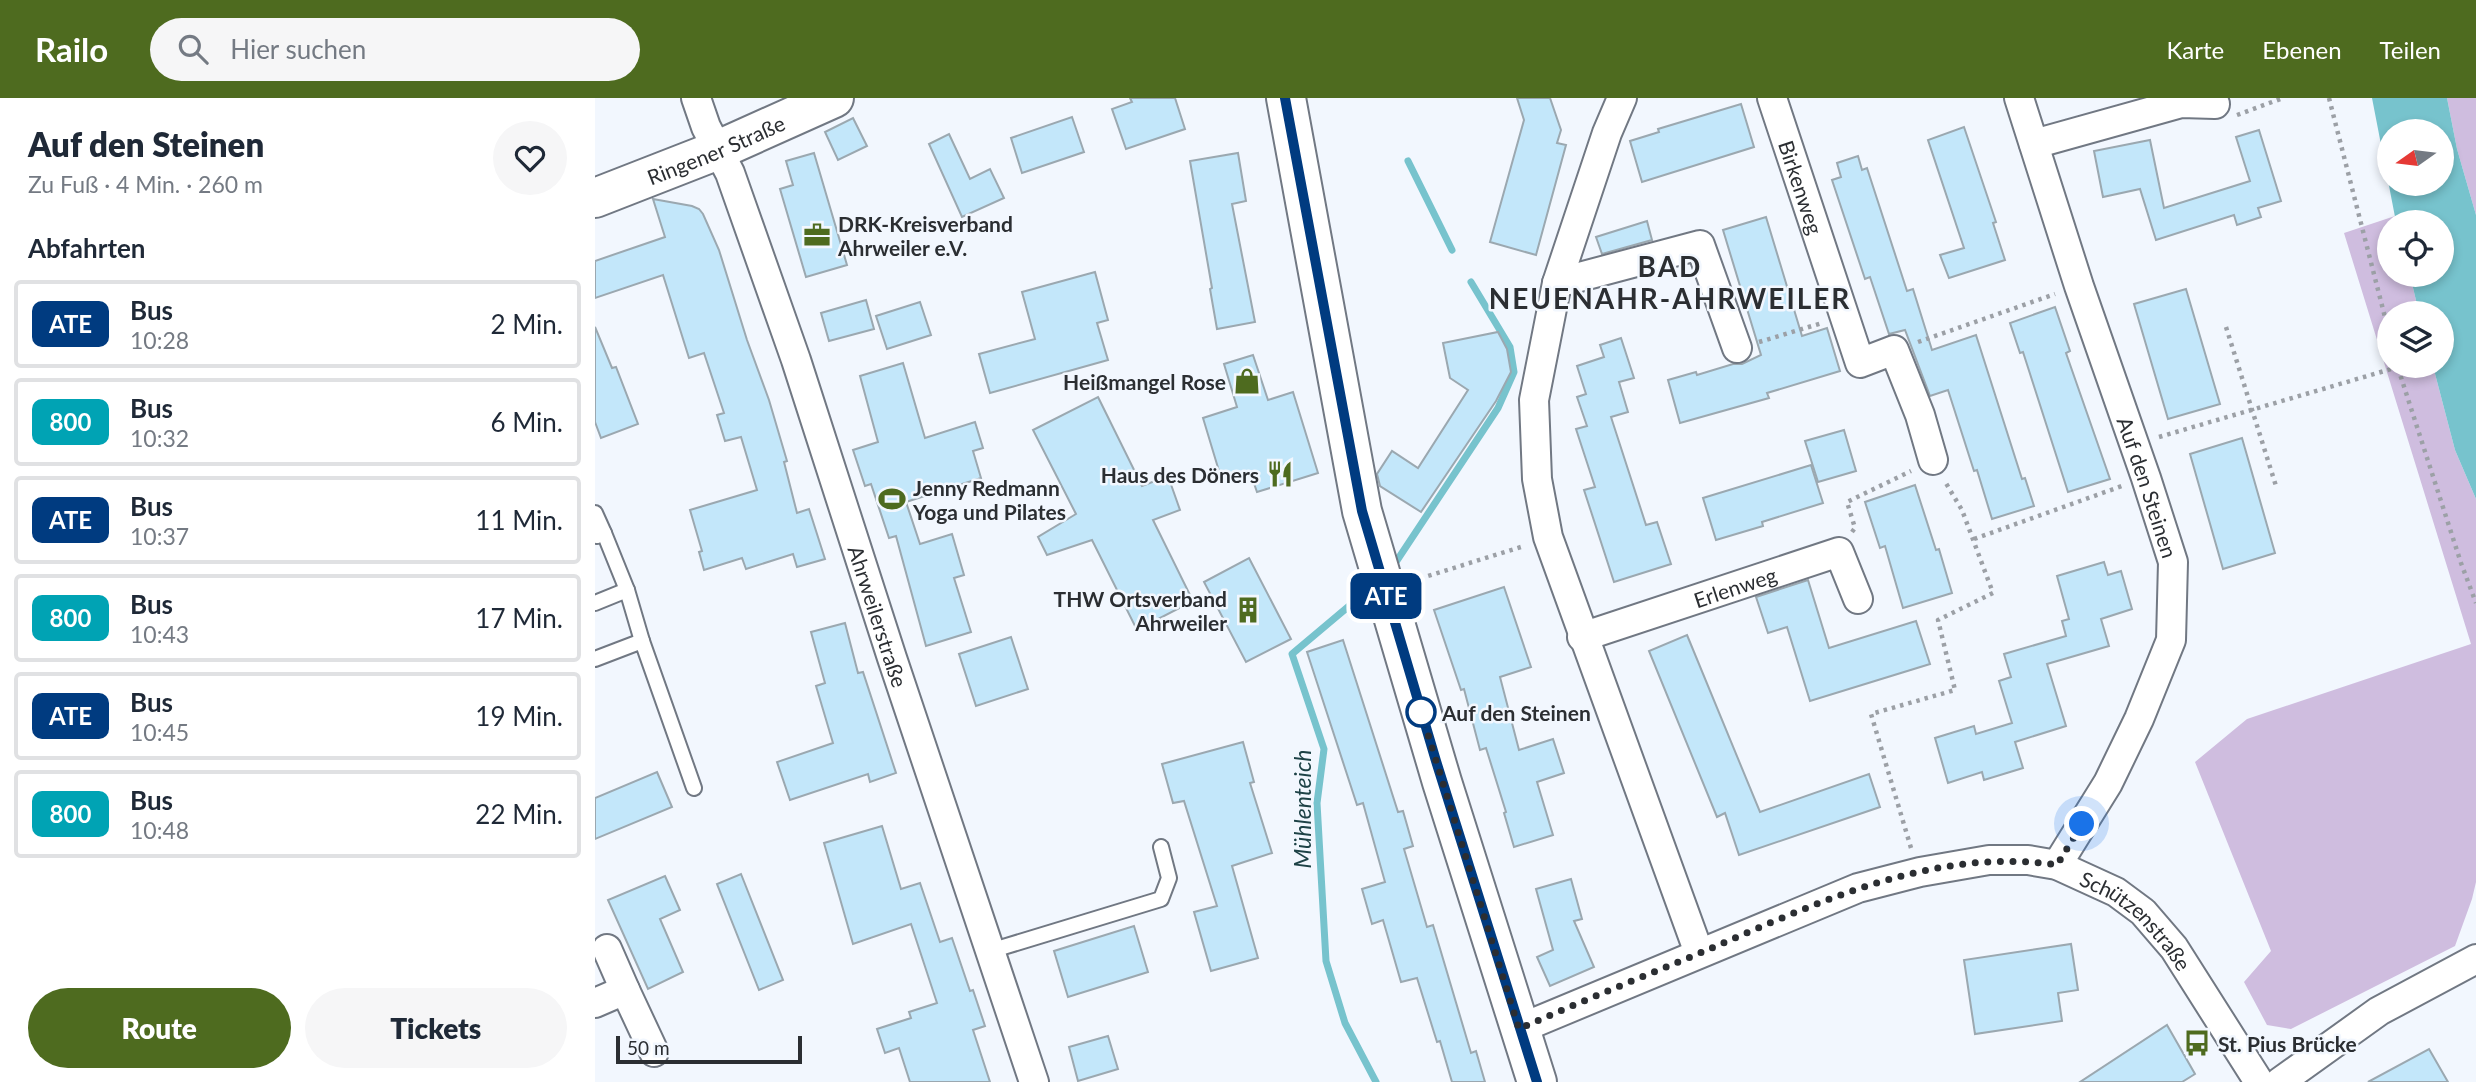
<!DOCTYPE html>
<html lang="de">
<meta charset="utf-8">
<style>
:root{--surface:#fff;--page:#f6f6f7;--text:#1f2937;--muted:#747a83;--line:#e0e1e3;--accent:#4e6b1f}
body{margin:0;font-family:Lato,sans-serif;background:var(--page);color:var(--text);height:100vh;display:flex;flex-direction:column;font-size:26px;white-space:nowrap}
*{box-sizing:border-box;margin:0}
p{font-size:23px;color:var(--muted)}
.icon{flex:none;width:38px;height:38px;fill:none;stroke:currentColor;stroke-width:2;stroke-linecap:round;stroke-linejoin:round}
.map{position:relative;flex:1;overflow:hidden}
.sheet{display:flex;flex-direction:column;background:var(--surface);width:595px}
.sheet>*{flex:none}
.badge{padding:0 14px;border-radius:10px;font-size:24px;line-height:46px}
.needle{width:46px;rotate:256deg}
.controls{position:absolute;left:1782px;top:21px;display:grid;gap:14px}
.controls a{display:grid;place-items:center;width:77px;height:77px;border-radius:50%;background:var(--surface);box-shadow:0 4px 10px #0003;font-size:35px}
.scale{position:absolute;left:21px;bottom:18px;width:186px;box-sizing:border-box;padding-left:7px;border:4px solid #2b2e32;border-top:0;font-size:19px;line-height:24px;white-space:nowrap;color:#2b2e32;-webkit-text-stroke:5px #f2f7fe;paint-order:stroke}
.you{position:absolute;width:35px;height:35px;margin:-18px;border:5px solid #fff;border-radius:50%;background:#1a73e8;box-shadow:0 0 0 10px #1a73e833}
.map>.badge{position:absolute;translate:-50% -50%;box-shadow:0 0 0 4px #fff}
h2{padding:0 28px;font-size:26px;line-height:63px}
.round{display:grid;place-items:center;flex:none;width:74px;height:74px;border-radius:37px;background:var(--page)}
.summary{display:flex;align-items:center;justify-content:space-between;height:119px;padding:0 28px}
h1{font-size:33px;font-weight:800;line-height:52px}
.primary-button{display:flex;gap:14px;margin-top:auto;padding:14px 28px}
.primary-button a{flex:1;height:80px;border-radius:42px;background:var(--accent);color:#fff;font-size:28px;font-weight:800;line-height:80px;text-align:center}
.primary-button a+a{background:var(--page);color:var(--text)}
ul{padding:0;list-style:none}
li{display:flex;align-items:center;gap:21px;height:88px;margin:0 14px 10px;padding:0 14px;border:4px solid var(--line);border-radius:7px}
li div{flex:1}
li b{display:block;font-size:26px}
li em{font-style:normal}
li .badge{min-width:77px;font-weight:700;text-align:center}
header{display:flex;align-items:center;gap:42px;box-sizing:border-box;height:98px;padding:0 35px;background:var(--accent);color:#fff}
header strong{font-size:33px}
nav{display:flex;gap:38px;margin-inline-start:auto;font-size:24px}
.search{width:490px;height:63px;background:var(--page);display:flex;align-items:center;gap:18px;box-sizing:border-box;padding:0 24px;border-radius:38px;color:var(--muted);font-size:26px}
main{display:flex;flex:1;min-height:0}
.map>svg:first-child{display:block}
</style>
<header>
<strong>Railo</strong>
<div class="search"><svg class="icon" aria-label="search" viewBox="0 0 24 24"><circle cx="10" cy="10" r="6"/><path d="M15 15l6 6"/></svg>Hier suchen</div>
<nav><a>Karte</a><a>Ebenen</a><a>Teilen</a></nav>
</header>
<main>
<section class="sheet">
<div class="summary"><div><h1>Auf den Steinen</h1><p>Zu Fuß · 4 Min. · 260 m</p></div><a class="round"><svg class="icon" aria-label="heart" viewBox="0 0 24 24"><path d="M12 20l-8-8c-3-5 5-10 8-4 3-6 11-1 8 4z"/></svg></a></div>
<h2>Abfahrten</h2>
<ul>
<li><span class="badge" style="background:#003b80;color:#fff">ATE</span><div><b>Bus</b><p>10:28</p></div><em>2 Min.</em></li>
<li><span class="badge" style="background:#00a3b4;color:#fff">800</span><div><b>Bus</b><p>10:32</p></div><em>6 Min.</em></li>
<li><span class="badge" style="background:#003b80;color:#fff">ATE</span><div><b>Bus</b><p>10:37</p></div><em>11 Min.</em></li>
<li><span class="badge" style="background:#00a3b4;color:#fff">800</span><div><b>Bus</b><p>10:43</p></div><em>17 Min.</em></li>
<li><span class="badge" style="background:#003b80;color:#fff">ATE</span><div><b>Bus</b><p>10:45</p></div><em>19 Min.</em></li>
<li><span class="badge" style="background:#00a3b4;color:#fff">800</span><div><b>Bus</b><p>10:48</p></div><em>22 Min.</em></li>
</ul>
<div class="primary-button"><a>Route</a><a>Tickets</a></div>
</section>
<div class="map">
<svg width="1881" height="984" viewBox="0 0 1881 984">
<rect width="100%" height="100%" fill="#f2f7fe"/>
<g fill="#cfbddf">
<path d="M1852,0H1881V117L1862,51Z"/>
<path d="M1800,118L1801,124H1794V177H1815L1824,215H1794V268H1838L1860,352L1881,401V784L1877,801L1860,848L1696,931L1672,927L1649,884L1676,853L1600,664L1652,621L1876,546L1749,135Z"/>
</g>
<path fill="#77c3cd" fill-rule="evenodd" d="M1777,0H1852L1862,51L1881,117V401L1860,352L1838,268H1846V215H1824L1815,177H1846V124H1801ZM1794,33H1846V86H1794Z"/>
<g fill="none" stroke-linecap="round" stroke-linejoin="round">
<g stroke="#77c3cd" stroke-width="7">
<path d="M813,63L857,152"/>
<path d="M797,470L903,310L919,274L915,249L876,184"/>
<path d="M760,503L697,556L729,651L722,705L731,863L750,925L781,984"/>
</g>
</g>
<g fill="#c3e7fa" stroke="#9ba8b0" stroke-width="2">
<path d="M535,0H580L590,31L531,51L517,11L537,4Z"/>
<path d="M922,0H955L966,32L962,45L971,47L941,157L895,144L929,22Z"/>
<path d="M1146,6L1159,49L1047,84L1035,43L1064,34L1063,31Z"/>
<path d="M477,19L489,54L427,75L416,40Z"/>
<path d="M258,20L272,48L243,62L230,34Z"/>
<path d="M1369,29L1401,124L1398,125L1410,162L1354,180L1345,157L1369,150L1333,42Z"/>
<path d="M1664,32L1686,103L1663,110L1666,119L1642,127L1639,117L1561,142L1545,91L1508,99L1499,53L1555,42L1569,110L1655,83L1641,39Z"/>
<path d="M354,36L375,81L395,71L409,100L367,119L334,46Z"/>
<path d="M219,55L252,167L211,179L185,91L198,87L191,63Z"/>
<path d="M643,55L651,103L637,106L660,224L622,231L615,191L617,190L595,63Z"/>
<path d="M1263,58L1267,72L1272,70L1312,193L1318,191L1337,252L1381,237L1427,381L1430,380L1439,408L1397,421L1382,372L1379,373L1353,292L1335,298L1310,232L1294,236L1275,179L1270,181L1237,82L1246,79L1242,65Z"/>
<path d="M58,101L97,108L104,111L108,116L124,152L152,242L174,302L192,363L189,364L202,415L214,411L230,461L202,469L198,456L151,471L147,460L109,472L104,454L107,453L95,412L162,392L146,339L130,343L122,317L129,315L109,255L94,260L68,177L0,200V163L70,139Z"/>
<path d="M1171,119L1207,238L1232,230L1245,273L1172,295L1174,300L1085,325L1073,282L1101,274L1102,277L1138,266H1147L1166,257L1128,132Z"/>
<path d="M1052,123L1057,142L1007,156L1001,139Z"/>
<path d="M500,174L513,222L502,225L513,262L395,295L384,256L440,241L427,194Z"/>
<path d="M1591,191L1625,306L1573,321L1539,206Z"/>
<path d="M271,202L279,231L234,243L226,215Z"/>
<path d="M325,204L336,237L292,251L281,218Z"/>
<path d="M1460,209L1475,253L1471,255L1515,381L1473,394L1428,254L1425,255L1415,225Z"/>
<path d="M0,229L17,270L21,269L43,326L6,340L0,324Z"/>
<path d="M903,234L912,251L916,274L901,303L826,414L785,388L782,376L797,353L823,370L873,292L855,280L848,245Z"/>
<path d="M1026,240L1039,280L1024,284L1033,314L1016,319L1051,427L1062,424L1076,466L1019,484L989,392L1000,389L981,331L992,328L982,299L991,296L982,268L1009,259L1005,247Z"/>
<path d="M658,257L673,302L698,294L723,375L662,394L655,374L627,383L608,320L642,309L629,266Z"/>
<path d="M308,265L330,340L380,324L388,350L378,353L386,380L311,404L325,446L357,436L369,477L359,480L376,534L331,548L301,438L294,440L276,386L270,388L258,352L283,344L265,278Z"/>
<path d="M503,299L547,388L573,378L585,412L558,422L598,503L542,532L497,442L452,457L443,439L481,416L438,332Z"/>
<path d="M1249,332L1261,373L1223,384L1210,343Z"/>
<path d="M1647,340L1680,455L1628,471L1595,356Z"/>
<path d="M1216,367L1228,405L1167,424L1168,428L1121,442L1108,400Z"/>
<path d="M1320,387L1341,452L1344,451L1357,495L1308,510L1290,448L1285,450L1270,404Z"/>
<path d="M654,460L696,541L651,564L609,484Z"/>
<path d="M1509,464L1513,477L1526,473L1537,511L1506,521L1514,548L1452,566L1471,628L1420,644L1428,670L1389,682L1387,674L1353,685L1340,640L1379,628L1381,636L1417,625L1404,583L1416,579L1409,556L1471,538L1467,523L1474,521L1462,478Z"/>
<path d="M1213,482L1234,550L1321,523L1335,566L1215,603L1192,529L1173,535L1161,499Z"/>
<path d="M909,489L936,569L905,579L924,652L958,641L969,675L942,684L958,737L919,749L909,715L911,714L891,650L885,652L869,591L866,592L839,512Z"/>
<path d="M250,525L263,575L268,574L301,675L275,684L273,676L195,702L182,664L238,645L221,588L230,585L216,534Z"/>
<path d="M1092,537L1165,714L1274,676L1285,709L1144,757L1130,715L1122,719L1054,553Z"/>
<path d="M416,539L433,591L381,608L364,556Z"/>
<path d="M748,542L803,714L808,713L818,748L809,751L832,829L838,827L876,955L881,953L890,984H857L845,943L842,944L822,880L806,884L788,822L777,826L767,791L790,784L768,705L762,707L712,554Z"/>
<path d="M648,644L659,684L655,685L677,755L637,768L663,860L616,873L599,814L622,808L589,703L578,705L567,666Z"/>
<path d="M62,674L77,709L0,741V700Z"/>
<path d="M287,728L306,791L325,785L345,844L357,840L375,893L378,892L390,928L378,932L395,984H315L304,950L290,955L282,931L316,920L314,914L342,905L316,826L258,846L229,745Z"/>
<path d="M146,776L188,882L164,892L122,786Z"/>
<path d="M70,778L85,812L65,821L88,874L53,891L13,802Z"/>
<path d="M976,781L987,821L979,823L999,869L955,888L942,859L958,852L941,791Z"/>
<path d="M539,828L553,874L473,899L459,853Z"/>
<path d="M1476,846L1483,892L1463,895L1467,923L1380,936L1369,862Z"/>
<path d="M1572,927L1600,976L1587,984H1485Z"/>
<path d="M513,938L523,971L483,983L474,949Z"/>
<path d="M1834,951L1853,984H1773Z"/>
</g>
<g fill="none" stroke-linecap="round" stroke-linejoin="round">
<g stroke="#717883" stroke-width="18">
<g id="lane">
<path d="M0,415L9,435L2,438"/>
<path d="M9,435L32,492"/>
<path d="M0,505L32,492L47,543"/>
<path d="M0,561L47,543L99,690"/>
<path d="M395,853L566,801L574,780L566,749"/>
</g>
</g>
<g stroke="#717883" stroke-width="32">
<g id="street">
<path id="s1" d="M101,0L111,29L135,75L201,262L297,560L439,984"/>
<path d="M1027,0L1012,35L962,185L939,302L942,381L953,439L1104,855"/>
<path id="s2" d="M1177,0L1265,265L1299,252L1325,317L1338,362"/>
<path id="s3" d="M1424,0L1484,188L1551,380L1578,464L1576,542L1544,621L1513,685L1462,767"/>
<path d="M1439,46L1586,5L1620,6"/>
<path d="M962,185L1105,147L1142,250"/>
<path id="s4" d="M987,539L1244,454L1263,501"/>
<path d="M12,851L30,892"/>
<path d="M0,905L30,892L59,954"/>
<path id="s5" d="M924,931L1263,790L1325,774L1394,762H1433L1462,767L1521,794L1548,814L1579,850L1664,984"/>
<path d="M1685,984L1784,913L1881,861"/>
</g>
</g>
<g stroke="#717883" stroke-width="42">
<g id="secondary">
<path d="M691,0L767,413L847,684L942,984"/>
<path id="s6" d="M0,100L123,52L239,0"/>
</g>
</g>
<g stroke="#9ca0a6" stroke-width="4.5" stroke-dasharray="3.5 5" stroke-linecap="butt">
<path d="M1734,0L1794,235"/>
<path d="M1642,17L1688,0"/>
<path d="M1631,229L1681,388"/>
<path d="M1164,244L1227,225"/>
<path d="M1323,244L1460,196"/>
<path d="M1803,270L1866,465L1881,505"/>
<path d="M1564,339L1803,269"/>
<path d="M1257,434L1260,430L1252,404L1316,373"/>
<path d="M1379,441L1527,388"/>
<path d="M817,483L929,448"/>
<path d="M1316,750L1276,616L1360,592L1343,522L1398,495L1367,412L1349,382"/>
</g>
<use href="#lane" stroke="#fff" stroke-width="14"/>
<use href="#street" stroke="#fff" stroke-width="28"/>
<use href="#secondary" stroke="#fff" stroke-width="38"/>
</g>
<g fill="none" stroke-linecap="round" stroke-linejoin="round">
<g stroke="#fff" stroke-width="16">
<path id="line" d="M690,0L767,413L841,663L942,984"/>
</g>
<use href="#line" stroke="#003b80" stroke-width="10"/>
<path stroke="#2b2e32" stroke-width="7" stroke-dasharray="0 12.6" d="M826,614L924,931C984,904 1045,880 1105,855C1218,807 1337,748 1462,767L1487,726"/>
</g>
<defs>
<g id="office-bare" transform="scale(2.1)"><path d="M-6-3h4V-5.5h4V-3h4V5H-6ZM-1-4.5V-3h2v-1.5ZM-6 0V1H6V0Z" fill="#4e6b1f" stroke="#f2f7fe" stroke-width="2.5" paint-order="stroke"/></g>
<g id="shop-bare" transform="scale(2.1)"><path d="M-5-2.5h2.3a2.7 3.5 0 0 1 5.4 0H5L5.5 6h-11ZM-1.5-2.5h3a1.5 2.3 0 0 0-3 0Z" fill="#4e6b1f" stroke="#f2f7fe" stroke-width="2.5" paint-order="stroke"/></g>
<g id="restaurant-bare" transform="scale(2.1)"><path d="M-5-6h1v4h1v-4h1v4h1v-4h1v5L-1.5 .5V6h-2V.5L-5-1ZM5-6V6H3V1.5H1.5Q1.5-4 5-6Z" fill="#4e6b1f" stroke="#f2f7fe" stroke-width="2.5" paint-order="stroke"/></g>
<g id="stadium-bare" transform="scale(2.1)"><path d="M0-5a6.5 5 0 1 0 0 10a6.5 5 0 1 0 0-10ZM-3.5-1.8h7v3.6h-7Z" fill="#4e6b1f" stroke="#f2f7fe" stroke-width="2.5" paint-order="stroke"/></g>
<g id="building-bare" transform="scale(2.1)"><path d="M-4-6H4V6H1V3H-1V6H-4ZM-2.5-4.3h1.7v1.8h-1.7ZM.8-4.3h1.7v1.8H.8ZM-2.5-1h1.7V.8h-1.7ZM.8-1h1.7V.8H.8Z" fill="#4e6b1f" stroke="#f2f7fe" stroke-width="2.5" paint-order="stroke"/></g>
<g id="bus-bare" transform="scale(2.1)"><path d="M-5-6H5V4H4V6H2V4H-2V6H-4V4H-5ZM-3.5-4V0h7V-4ZM-3.5 1.2v1.5H-2V1.2ZM2 1.2v1.5H3.5V1.2Z" fill="#4e6b1f" stroke="#f2f7fe" stroke-width="2.5" paint-order="stroke"/></g>
</defs>
<g fill-rule="evenodd">
<use href="#office-bare" x="222" y="137"/>
<use href="#shop-bare" x="652" y="283"/>
<use href="#restaurant-bare" x="685" y="376"/>
<use href="#stadium-bare" x="297" y="401"/>
<use href="#building-bare" x="653" y="512"/>
<use href="#bus-bare" x="1602" y="945"/>
</g>
<circle fill="#fff" stroke="#003b80" stroke-width="3.5" cx="826" cy="614" r="14"/>
<g text-anchor="middle" dominant-baseline="central" stroke-width="5" stroke-linejoin="round" paint-order="stroke">
<g font-size="21" fill="#2b2e32" stroke="#f2f7fe">
<text stroke="none"><textPath href="#s6" startOffset="130">Ringener Straße</textPath></text>
<text stroke="none"><textPath href="#s2" startOffset="94">Birkenweg</textPath></text>
<text stroke="none"><textPath href="#s3" startOffset="410">Auf den Steinen</textPath></text>
<text stroke="none"><textPath href="#s4" startOffset="161">Erlenweg</textPath></text>
<text stroke="none"><textPath href="#s1" startOffset="550">Ahrweilerstraße</textPath></text>
<text stroke="none"><textPath href="#s5" startOffset="668">Schützenstraße</textPath></text>
</g>
<g font-size="21" font-weight="bold" fill="#2b2e32" stroke="#f2f7fe" text-anchor="start">
<text x="243" y="125">DRK-Kreisverband<tspan x="243" dy="24">Ahrweiler e.V.</tspan></text>
<text x="631" y="283" text-anchor="end">Heißmangel Rose</text>
<text x="664" y="376" text-anchor="end">Haus des Döners</text>
<text x="318" y="389">Jenny Redmann<tspan x="318" dy="24">Yoga und Pilates</tspan></text>
<text x="632" y="500" text-anchor="end">THW Ortsverband<tspan x="632" dy="24">Ahrweiler</tspan></text>
<text x="1623" y="945">St. Pius Brücke</text>
</g>
<g font-size="21" font-weight="bold" fill="#2b2e32" stroke="#f2f7fe" text-anchor="start">
<text x="847" y="614">Auf den Steinen</text>
</g>
<g font-size="23" font-style="italic" fill="#1d4246" stroke="#f2f7fe">
<text transform="translate(707 711) rotate(-90)">Mühlenteich</text>
</g>
<g font-size="28" font-weight="bold" letter-spacing="2" fill="#2b2e32" stroke="#f2f7fe">
<text x="1075" y="168">BAD<tspan x="1075" dy="32">NEUENAHR-AHRWEILER</tspan></text>
</g>
</g>
</svg>
<div class="controls">
<a><svg class="needle" viewBox="-14 -14 28 28"><path d="M0-13l5 13h-10z" fill="#e53935"/><path d="M0 13l5-13h-10z" fill="#747a83"/></svg></a>
<a><svg class="icon" aria-label="locate" viewBox="0 0 24 24"><circle cx="12" cy="12" r="6"/><path d="M12 2v4M12 18v4M2 12h4M18 12h4"/></svg></a>
<a><svg class="icon" aria-label="layers" viewBox="0 0 24 24"><path d="M12 4l9 5-9 5-9-5zM3 14l9 5 9-5"/></svg></a>
</div>
<div class="scale">50 m</div>
<div class="you" style="left:1487px;top:726px"></div>
<b class="badge" style="left:791px;top:498px;background:#003b80;color:#fff">ATE</b>
</div>
</main>
